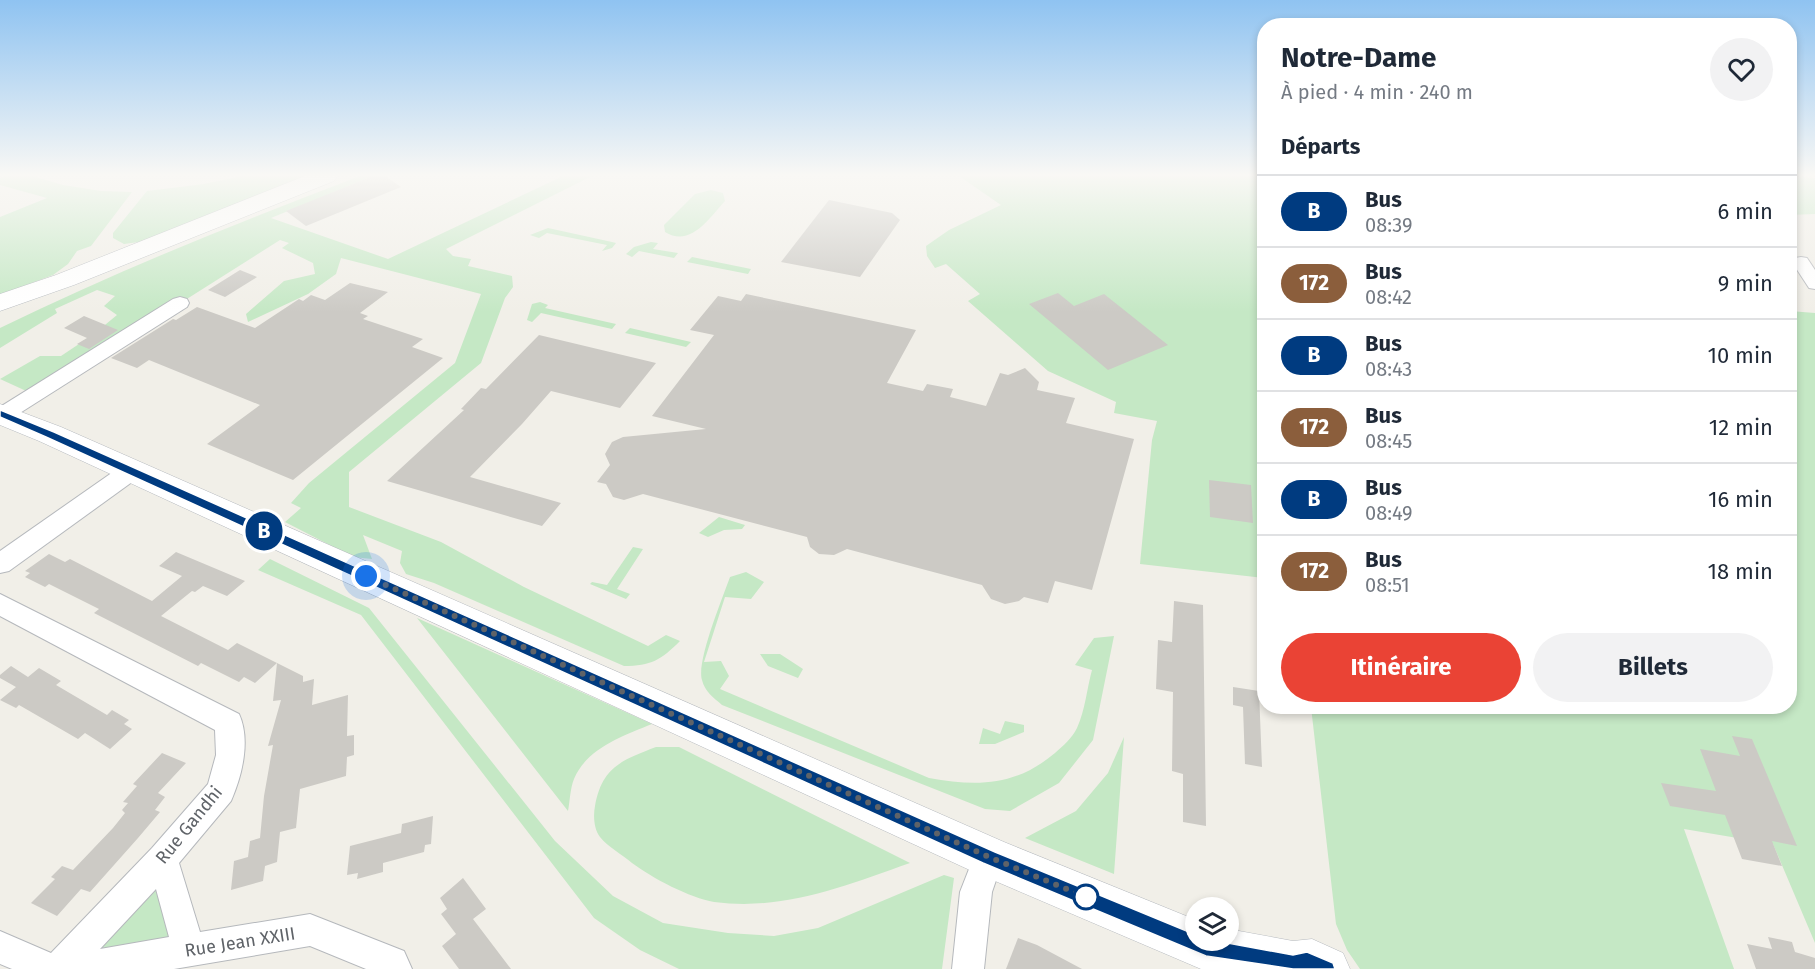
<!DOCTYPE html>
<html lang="fr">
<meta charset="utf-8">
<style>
:root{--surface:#fff;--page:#f2f2f3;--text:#1f2937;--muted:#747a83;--line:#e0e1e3;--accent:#ea4335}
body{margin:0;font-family:"Fira Sans",sans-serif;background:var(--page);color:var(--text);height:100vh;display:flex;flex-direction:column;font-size:22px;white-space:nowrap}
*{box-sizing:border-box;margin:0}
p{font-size:20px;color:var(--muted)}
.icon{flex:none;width:33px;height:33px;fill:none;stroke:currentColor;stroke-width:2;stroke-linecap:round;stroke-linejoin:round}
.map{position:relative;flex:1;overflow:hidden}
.details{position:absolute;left:1257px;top:18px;width:540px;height:696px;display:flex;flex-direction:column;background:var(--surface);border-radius:24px;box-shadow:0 3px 9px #0003}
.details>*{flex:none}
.badge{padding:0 12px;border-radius:20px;font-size:21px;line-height:39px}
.buttons{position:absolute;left:1185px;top:897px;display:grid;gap:12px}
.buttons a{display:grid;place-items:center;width:54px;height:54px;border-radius:50%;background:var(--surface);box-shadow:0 3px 9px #0003;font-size:30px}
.you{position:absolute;width:30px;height:30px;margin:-15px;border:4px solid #fff;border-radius:50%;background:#1a73e8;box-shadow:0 0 0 9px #1a73e833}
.map>.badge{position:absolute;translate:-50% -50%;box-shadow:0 0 0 3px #fff}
h2{padding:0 24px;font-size:22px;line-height:54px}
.round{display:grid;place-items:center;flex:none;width:63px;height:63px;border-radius:32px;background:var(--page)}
.headline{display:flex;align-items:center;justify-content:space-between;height:102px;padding:0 24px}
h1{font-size:28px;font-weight:700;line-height:45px}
.primary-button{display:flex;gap:12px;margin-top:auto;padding:12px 24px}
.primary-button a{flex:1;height:69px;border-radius:36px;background:var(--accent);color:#fff;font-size:24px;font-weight:700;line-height:69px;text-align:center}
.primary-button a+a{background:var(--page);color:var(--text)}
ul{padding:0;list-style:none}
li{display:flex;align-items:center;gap:18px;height:72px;padding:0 24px;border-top:2px solid var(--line)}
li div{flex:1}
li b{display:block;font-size:22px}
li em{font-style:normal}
li .badge{min-width:66px;font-weight:700;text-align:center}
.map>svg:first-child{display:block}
</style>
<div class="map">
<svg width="1815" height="969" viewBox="0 0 1815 969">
<rect width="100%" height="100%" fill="#f1efe8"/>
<g fill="#c5e8c5">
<path d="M5,176H32L63,185L101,191L132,192L91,246L77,251L68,264L53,275L0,295V217L47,198L0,185V178Z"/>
<path d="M242,176H313L146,241L124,244L113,238V233L147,191L204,184Z"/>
<path d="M360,176H373L271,218L388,259L563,176H592L446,249L453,256L471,259L468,266L512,276L513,287L505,298L481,363L349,472V507L441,542L524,587L648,646L666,635L680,641C661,660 651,666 624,666L434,583L406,574L400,563L402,551L363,535L372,559L353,557L285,522L301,508L291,503L309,483L455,363L481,294L341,258L336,274L308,294L248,322L246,314L284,281L315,274L313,263L282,248L289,243L280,240L35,395L0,379L40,356H61L94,334L117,315L104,306L115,296L97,290L55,309L57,313L0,348V328C119,270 237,223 360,176Z"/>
<path d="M959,176H1264V578L1140,564L1152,440L1157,421L1114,413L1116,402L1048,371L968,301L980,294L946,264L935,268L927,256L926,246L949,230L1001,205Z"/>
<path d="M1790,176L1815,178V214L1790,215Z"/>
<path d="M711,190L723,193L725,201C710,217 691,248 665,232L664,225L695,194Z"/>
<path d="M548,228L612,242L616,243L612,248L602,251L607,245L547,233L539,238L530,235Z"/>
<path d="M651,242L658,243L653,249L678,253L674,258L639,251L632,257L626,254L634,247Z"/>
<path d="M692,257L751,269L748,274L687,262Z"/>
<path d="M540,302L548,305L545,308L616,324L612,329L541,313L532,322L527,320L532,304Z"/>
<path d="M1790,311L1815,313V943L1773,844L1684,829L1734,969H1360L1347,950L1336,924L1311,707L1790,706Z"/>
<path d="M630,328L691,342L686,347L625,333Z"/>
<path d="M719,517L745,525L742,529L724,530L708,537L699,533Z"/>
<path d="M633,547L643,549L617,589L630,594L626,599L590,584L592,582L607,585Z"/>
<path d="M270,559L369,608L555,841L613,896L663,923L728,933L774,936L818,928L944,875L954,878L942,969H679L640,950L594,918L361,615L258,570Z"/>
<path d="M746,572L764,582L751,599L725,597L704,662L721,661L729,676L720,689L929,778C978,787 1016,786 1055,753C1063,746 1072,738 1077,728C1085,711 1087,688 1092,670L1075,665L1094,638L1114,636L1093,740L1059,783L1010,811L985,809L722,705C713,697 705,692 702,680C696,662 723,597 730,577Z"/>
<path d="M417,618L652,724C623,736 587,748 574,779C570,789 570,801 568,811Z"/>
<path d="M760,654H780L803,669L798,678L768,666Z"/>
<path d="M1005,721L1024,725V732L995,744H979L983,728L1000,734Z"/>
<path d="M1124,737L1114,874L1025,838L1076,811L1108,773Z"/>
<path d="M656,747H679L910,863C844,886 785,911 714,902C690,898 652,878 632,863C623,855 608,847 600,837C594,829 593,816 595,806C602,767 622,760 656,747Z"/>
<path d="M155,889L172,939L89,962L147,891Z"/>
</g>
<g fill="#cccac5">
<path d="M373,176H385L401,187L306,226L286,211Z"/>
<path d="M829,200L892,213L900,220L860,277L781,262Z"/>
<path d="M240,270L257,277L225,297L208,290Z"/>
<path d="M350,283L388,292L360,313L368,316L363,319L423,339L412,347L443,358L293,480L207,444L260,405L149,360L137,368L111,358L173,319L176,320L197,307L255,328L299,299L303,301L311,295L325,300Z"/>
<path d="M1058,293L1074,306L1104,294L1168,345L1108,370L1029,304Z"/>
<path d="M746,294L916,330L887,383L923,391L927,384L953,389L950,397L986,406L1000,373L1008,375L1025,368L1039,382L1037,390L1075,398L1066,423L1134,439L1092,590L1055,581L1048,603L1024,597L1019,601L1005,604L991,599L982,585L847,549L834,555L819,554L810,547L807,537L643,494L624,500L613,497L606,484L597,482L610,465L605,454L612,442L623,437L706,429L652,416L714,335L690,330L718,296L741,301Z"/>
<path d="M84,316L118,330L89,349L77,344L87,338L64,328Z"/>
<path d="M539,335L656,363L620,408L551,391L522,424L470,477L561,503L542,526L387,481L464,410L461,409L481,388L486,389Z"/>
<path d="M1209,480L1251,485L1253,523L1210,517Z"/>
<path d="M176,552L245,581L227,596L203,586L195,592L192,591L161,616L228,650L237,643L277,663L255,683L244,677L239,682L201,663L198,666L94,613L99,609L49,584L45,587L25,577L30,573L25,571L49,554L65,562L70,559L152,601L182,576L159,566Z"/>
<path d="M1174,601L1203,605L1206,826L1183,822V774L1172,771L1173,692L1156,689L1158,640L1172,642Z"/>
<path d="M277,663L303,676V682L314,679L312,705L348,695L347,736L354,735V755L347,757L346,776L300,789L296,828L280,832L277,862L265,866L263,881L231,890L234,861L248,857L250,841L260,838L264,796L273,745L268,746L281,700L273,701Z"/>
<path d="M11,666L28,677L39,668L61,681L56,685L107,715L112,710L129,720L124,724L132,729L110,749L85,733L78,739L19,705L16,708L0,700L16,687L0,678V675Z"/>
<path d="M1233,687L1259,691L1262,767L1245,764L1243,707L1233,705Z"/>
<path d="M1732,736L1752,739L1797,846L1772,841L1782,866L1742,859L1725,815L1670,806L1661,783L1716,791L1700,749L1740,756Z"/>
<path d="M162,753L186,763L158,793L165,797L155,810L160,812L138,838L90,892L81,889L57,916L31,903L55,879L51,877L62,866L73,870L113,828L125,813L122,810L128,803L123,802L137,786L133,784Z"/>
<path d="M433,816L431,844L425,845L424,852L383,863V872L357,879L358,873L347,875L350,846L401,833L402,824Z"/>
<path d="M463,878L486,909L473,919L511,969H459L442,946L456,934L441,914L447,909L440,898Z"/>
<path d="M1768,937L1792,942L1795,952L1815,958V969H1756L1747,944L1772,949Z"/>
<path d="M1018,938L1037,945L1082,969H1006Z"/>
</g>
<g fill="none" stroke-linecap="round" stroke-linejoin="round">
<g stroke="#b5b8bc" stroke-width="2">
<g id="street">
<path d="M1801,257L1807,258L1815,270V289L1809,288L1792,262L1795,258Z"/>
<path d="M180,297L187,299L189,303L187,307L12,418L0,419V407L173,299Z"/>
<path d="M131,463L139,465L142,471L139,477L9,571L0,573V551L123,465Z"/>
<path d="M0,594L239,714C251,740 242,776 231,801L179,863L200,932L310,914L404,951L412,969H366L310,946L174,969H12L0,964V931L51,953L152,848L208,784L216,755L215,730L0,616ZM156,889L169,937L100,949Z"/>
<path d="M989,842L1000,846L1004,857L992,892L984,969H952L960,892L978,846Z"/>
</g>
</g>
<g stroke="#b6babf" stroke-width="1">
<g id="secondary">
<path d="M305,176H337L334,181L74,285L0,311V294L56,275Z"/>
<path d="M0,404L61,427L1004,842L1196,920V940H1228V929L1293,941L1312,939L1343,953L1350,969H1201L974,872L39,441L0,425Z"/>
</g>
</g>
<use href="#street" fill="#fff" fill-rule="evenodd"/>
<use href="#secondary" fill="#fff" fill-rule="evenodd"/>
</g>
<linearGradient id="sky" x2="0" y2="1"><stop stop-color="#8fc3f1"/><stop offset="0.56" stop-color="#f9f8f5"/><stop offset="1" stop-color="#f9f8f5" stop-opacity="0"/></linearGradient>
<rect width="1815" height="312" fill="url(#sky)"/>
<path fill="#003b80" stroke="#fff" stroke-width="1.5" d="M0,410L54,432L995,852L1206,939L1293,955L1307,952L1333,963L1335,969H1293L1206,956L983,863L46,437L0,417Z"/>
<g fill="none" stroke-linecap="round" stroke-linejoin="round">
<path stroke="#5f6368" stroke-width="6" stroke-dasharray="0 10.8" d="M366,576L989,857L1086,897"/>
</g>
<circle fill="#fff" stroke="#003b80" stroke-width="3" cx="1086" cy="897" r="12"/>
<g text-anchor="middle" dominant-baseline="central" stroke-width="4.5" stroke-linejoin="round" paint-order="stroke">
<g font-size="18" fill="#5f6368" stroke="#fff">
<text transform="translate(189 825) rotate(-51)">Rue Gandhi</text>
<text transform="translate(240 942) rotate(-9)">Rue Jean XXIII</text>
</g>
</g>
</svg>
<div class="buttons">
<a><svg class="icon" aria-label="layers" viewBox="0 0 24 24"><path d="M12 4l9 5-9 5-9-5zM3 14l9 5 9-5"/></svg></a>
</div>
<div class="you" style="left:366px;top:576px"></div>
<b class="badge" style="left:264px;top:531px;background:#003b80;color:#fff">B</b>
<section class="details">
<div class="headline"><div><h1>Notre-Dame</h1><p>À pied · 4 min · 240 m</p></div><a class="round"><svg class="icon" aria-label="heart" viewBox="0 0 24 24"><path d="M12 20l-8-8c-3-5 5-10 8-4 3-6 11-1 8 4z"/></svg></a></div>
<h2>Départs</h2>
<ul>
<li><span class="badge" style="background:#003b80;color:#fff">B</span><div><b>Bus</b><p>08:39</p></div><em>6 min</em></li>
<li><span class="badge" style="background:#8b5e3c;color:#fff">172</span><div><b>Bus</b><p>08:42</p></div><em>9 min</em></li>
<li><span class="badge" style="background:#003b80;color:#fff">B</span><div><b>Bus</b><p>08:43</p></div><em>10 min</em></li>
<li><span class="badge" style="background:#8b5e3c;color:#fff">172</span><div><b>Bus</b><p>08:45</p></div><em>12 min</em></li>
<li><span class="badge" style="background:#003b80;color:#fff">B</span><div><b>Bus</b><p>08:49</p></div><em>16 min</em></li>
<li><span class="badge" style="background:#8b5e3c;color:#fff">172</span><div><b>Bus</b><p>08:51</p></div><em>18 min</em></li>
</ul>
<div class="primary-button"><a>Itinéraire</a><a>Billets</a></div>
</section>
</div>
